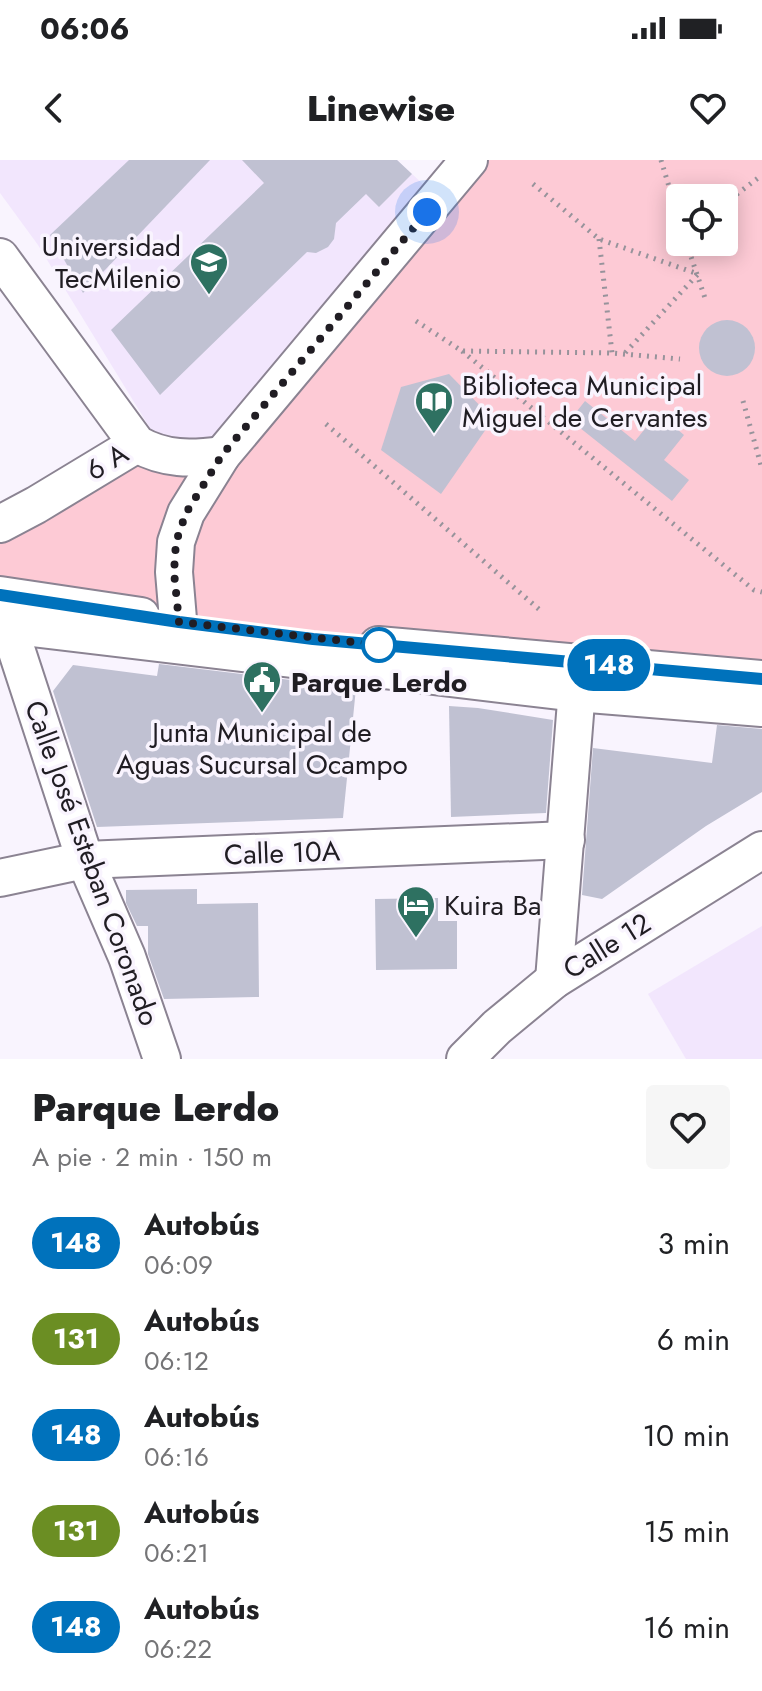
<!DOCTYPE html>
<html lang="es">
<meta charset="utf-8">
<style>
:root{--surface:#fff;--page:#f6f6f6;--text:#202124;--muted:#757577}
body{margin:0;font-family:Jost,sans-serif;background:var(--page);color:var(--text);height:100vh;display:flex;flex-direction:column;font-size:30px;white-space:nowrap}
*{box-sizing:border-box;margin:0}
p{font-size:26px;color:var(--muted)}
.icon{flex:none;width:44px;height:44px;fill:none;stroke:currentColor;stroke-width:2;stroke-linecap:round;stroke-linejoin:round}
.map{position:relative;height:899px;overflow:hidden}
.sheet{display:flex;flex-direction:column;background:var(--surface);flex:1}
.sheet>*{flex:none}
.badge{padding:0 16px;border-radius:26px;font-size:28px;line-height:52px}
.tools{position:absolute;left:666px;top:24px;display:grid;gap:16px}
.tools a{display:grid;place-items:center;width:72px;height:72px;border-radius:8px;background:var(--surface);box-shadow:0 4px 20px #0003;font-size:40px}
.you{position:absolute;width:40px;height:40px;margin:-20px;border:6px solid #fff;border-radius:50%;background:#1a73e8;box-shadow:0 0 0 12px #1a73e833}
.map>.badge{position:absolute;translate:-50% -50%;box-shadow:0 0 0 4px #fff}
.round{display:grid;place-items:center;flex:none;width:84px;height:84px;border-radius:8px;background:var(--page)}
.headline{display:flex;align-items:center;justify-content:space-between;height:136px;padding:0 32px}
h1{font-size:38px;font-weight:800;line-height:60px}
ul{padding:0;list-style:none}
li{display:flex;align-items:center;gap:24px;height:96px;padding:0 32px}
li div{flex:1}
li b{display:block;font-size:30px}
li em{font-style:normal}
li .badge{min-width:88px;font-weight:700;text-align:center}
.status{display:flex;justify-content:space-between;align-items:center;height:56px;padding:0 40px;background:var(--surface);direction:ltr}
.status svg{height:22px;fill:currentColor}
header{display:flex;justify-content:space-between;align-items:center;height:104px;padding:0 32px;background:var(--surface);font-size:36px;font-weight:800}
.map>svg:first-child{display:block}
</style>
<div class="status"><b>06:06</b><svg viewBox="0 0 49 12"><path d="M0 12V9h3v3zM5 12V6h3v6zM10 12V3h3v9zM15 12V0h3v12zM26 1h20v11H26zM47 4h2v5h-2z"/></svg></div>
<header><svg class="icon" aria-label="back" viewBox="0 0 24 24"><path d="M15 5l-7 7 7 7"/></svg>Linewise<svg class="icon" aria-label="heart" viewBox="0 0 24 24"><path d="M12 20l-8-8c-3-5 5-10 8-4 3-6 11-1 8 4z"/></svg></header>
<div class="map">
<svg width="762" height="899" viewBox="0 0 762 899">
<rect width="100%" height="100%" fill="#f9f4fe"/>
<g fill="#f2e6fd">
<path d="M0,0H397L425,26L232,273L204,285L156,278L38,85L0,33Z"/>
<path d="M762,766V899H686L648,834Z"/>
</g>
<path fill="#fdcad5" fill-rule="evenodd" d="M466,0H762V544L0,460V364L137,284L222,295ZM680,38H724V82H680Z"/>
<g fill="#c0c1d2">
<path d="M129,0H210L83,133L50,75Z"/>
<path d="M242,0H397L412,14L379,47L366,34L336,63L334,79L328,87L316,93L307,92L160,235L111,170L264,23Z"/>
<circle cx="727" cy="188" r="28"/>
<path d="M449,214L493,259L441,334L381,290L401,227Z"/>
<path d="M585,241L635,281L658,253L684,275L664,300L689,320L672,341L570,260Z"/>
<path d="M159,504L356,528L343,658L97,667L53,531L73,505L157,516Z"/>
<path d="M449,546L478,548L553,560L546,653L451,657Z"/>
<path d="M717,565L762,569V632L706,666L602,739L582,735L593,588L712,603Z"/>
<path d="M197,729V744L258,743L259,837L164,839L148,794V766H137L126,743V730Z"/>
<path d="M438,738V761H457V809L376,810L375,739Z"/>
</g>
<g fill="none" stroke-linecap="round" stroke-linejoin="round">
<g stroke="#8b8392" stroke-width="40">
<g id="minor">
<path d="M0,97L137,284C165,300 191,299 222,295"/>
<path d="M0,364L36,345L137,284"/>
<path d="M0,435L141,456"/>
<path d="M7,461L85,700L127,797L162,899"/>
<path d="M180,483L174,412L176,382L186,353L222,295L469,0"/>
<path d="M378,485L762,519"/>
<path d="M0,718L85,700L566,680"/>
<path d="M554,820L577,529"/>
<path d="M465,899L497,867L554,820L762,690"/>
</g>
</g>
<g stroke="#8b8392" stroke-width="48">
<path id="major" d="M0,460L577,529L762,544"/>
</g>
<g stroke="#97939b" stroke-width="5" stroke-dasharray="2 6" stroke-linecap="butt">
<path d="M661,0L680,63"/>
<path d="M533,24L599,79L698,114L624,194"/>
<path d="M724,44L762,15"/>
<path d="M599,79L612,193"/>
<path d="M686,82L706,141"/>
<path d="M416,161L462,191L612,193L680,199"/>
<path d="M462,191L754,430L762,432"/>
<path d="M743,241L762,309"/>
<path d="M326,264L541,451"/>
</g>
<use href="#minor" stroke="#fff" stroke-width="36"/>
<use href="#major" stroke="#fff" stroke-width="44"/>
</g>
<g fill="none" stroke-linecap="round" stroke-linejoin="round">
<g stroke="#fff" stroke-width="18">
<path id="line" d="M0,435L179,462L313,479L762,519"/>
</g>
<use href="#line" stroke="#0072bc" stroke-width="12"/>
<path stroke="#201d23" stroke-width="8" stroke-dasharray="0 14.4" d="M379,485L179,462L174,412L176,382L186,353L222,295L427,52"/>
</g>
<defs>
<g id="university-pin" transform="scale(2)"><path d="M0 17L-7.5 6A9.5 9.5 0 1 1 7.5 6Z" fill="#2e7161" stroke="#f9f4fe"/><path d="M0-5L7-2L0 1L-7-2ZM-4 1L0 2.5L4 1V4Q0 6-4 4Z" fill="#fff"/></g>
<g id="library-pin" transform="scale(2)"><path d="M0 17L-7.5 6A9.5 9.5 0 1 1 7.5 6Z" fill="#2e7161" stroke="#f9f4fe"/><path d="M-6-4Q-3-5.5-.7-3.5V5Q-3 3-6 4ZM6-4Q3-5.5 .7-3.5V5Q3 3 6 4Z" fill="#fff"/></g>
<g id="civic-pin" transform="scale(2)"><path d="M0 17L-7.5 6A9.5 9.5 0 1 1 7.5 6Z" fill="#2e7161" stroke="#f9f4fe"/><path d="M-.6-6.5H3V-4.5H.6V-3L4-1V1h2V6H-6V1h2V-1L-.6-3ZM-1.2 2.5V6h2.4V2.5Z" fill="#fff"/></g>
<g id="hotel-pin" transform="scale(2)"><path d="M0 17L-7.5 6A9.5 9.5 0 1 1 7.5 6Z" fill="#2e7161" stroke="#f9f4fe"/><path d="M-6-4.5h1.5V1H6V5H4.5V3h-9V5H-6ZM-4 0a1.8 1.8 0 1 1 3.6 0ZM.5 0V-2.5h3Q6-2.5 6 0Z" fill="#fff"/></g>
</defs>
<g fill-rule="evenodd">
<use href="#university-pin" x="209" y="102"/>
<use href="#library-pin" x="434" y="241"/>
<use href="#civic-pin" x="262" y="520"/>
<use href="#hotel-pin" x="416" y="745"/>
</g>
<circle fill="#fff" stroke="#0072bc" stroke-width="4" cx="379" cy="485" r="16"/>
<g text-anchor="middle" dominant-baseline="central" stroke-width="7" stroke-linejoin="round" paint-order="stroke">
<g font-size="28" fill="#201d23" stroke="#f9f4fe" text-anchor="start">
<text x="181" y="86" text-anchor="end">Universidad<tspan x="181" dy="32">TecMilenio</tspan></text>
<text x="462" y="225">Biblioteca Municipal<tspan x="462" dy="32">Miguel de Cervantes</tspan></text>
<text x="262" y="572" text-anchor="middle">Junta Municipal de<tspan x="262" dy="32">Aguas Sucursal Ocampo</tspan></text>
<text x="444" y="745">Kuira Ba</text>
</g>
<g font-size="28" fill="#201d23" stroke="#f9f4fe">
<text transform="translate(107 302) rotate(-31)">6 A</text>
<text transform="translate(282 693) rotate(-2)">Calle 10A</text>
<text transform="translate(92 703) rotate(70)">Calle José Esteban Coronado</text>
<text transform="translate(607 786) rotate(-32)">Calle 12</text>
</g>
<g font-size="28" font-weight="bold" fill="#201d23" stroke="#f9f4fe">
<text x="379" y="522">Parque Lerdo</text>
</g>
</g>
</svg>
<div class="tools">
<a><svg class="icon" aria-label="locate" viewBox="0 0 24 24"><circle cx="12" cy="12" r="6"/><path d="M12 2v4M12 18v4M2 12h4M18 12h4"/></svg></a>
</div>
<div class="you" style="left:427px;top:52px"></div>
<b class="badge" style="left:609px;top:505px;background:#0072bc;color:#fff">148</b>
</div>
<section class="sheet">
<div class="headline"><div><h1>Parque Lerdo</h1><p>A pie · 2 min · 150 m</p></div><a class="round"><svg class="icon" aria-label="heart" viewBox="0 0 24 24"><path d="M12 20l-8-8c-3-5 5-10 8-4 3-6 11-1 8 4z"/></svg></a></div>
<ul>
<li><span class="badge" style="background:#0072bc;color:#fff">148</span><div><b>Autobús</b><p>06:09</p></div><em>3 min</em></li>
<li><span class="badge" style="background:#6b8e23;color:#fff">131</span><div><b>Autobús</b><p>06:12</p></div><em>6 min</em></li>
<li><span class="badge" style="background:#0072bc;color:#fff">148</span><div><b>Autobús</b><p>06:16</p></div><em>10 min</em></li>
<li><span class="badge" style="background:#6b8e23;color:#fff">131</span><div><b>Autobús</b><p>06:21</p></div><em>15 min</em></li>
<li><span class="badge" style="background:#0072bc;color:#fff">148</span><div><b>Autobús</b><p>06:22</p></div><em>16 min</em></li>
</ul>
</section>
